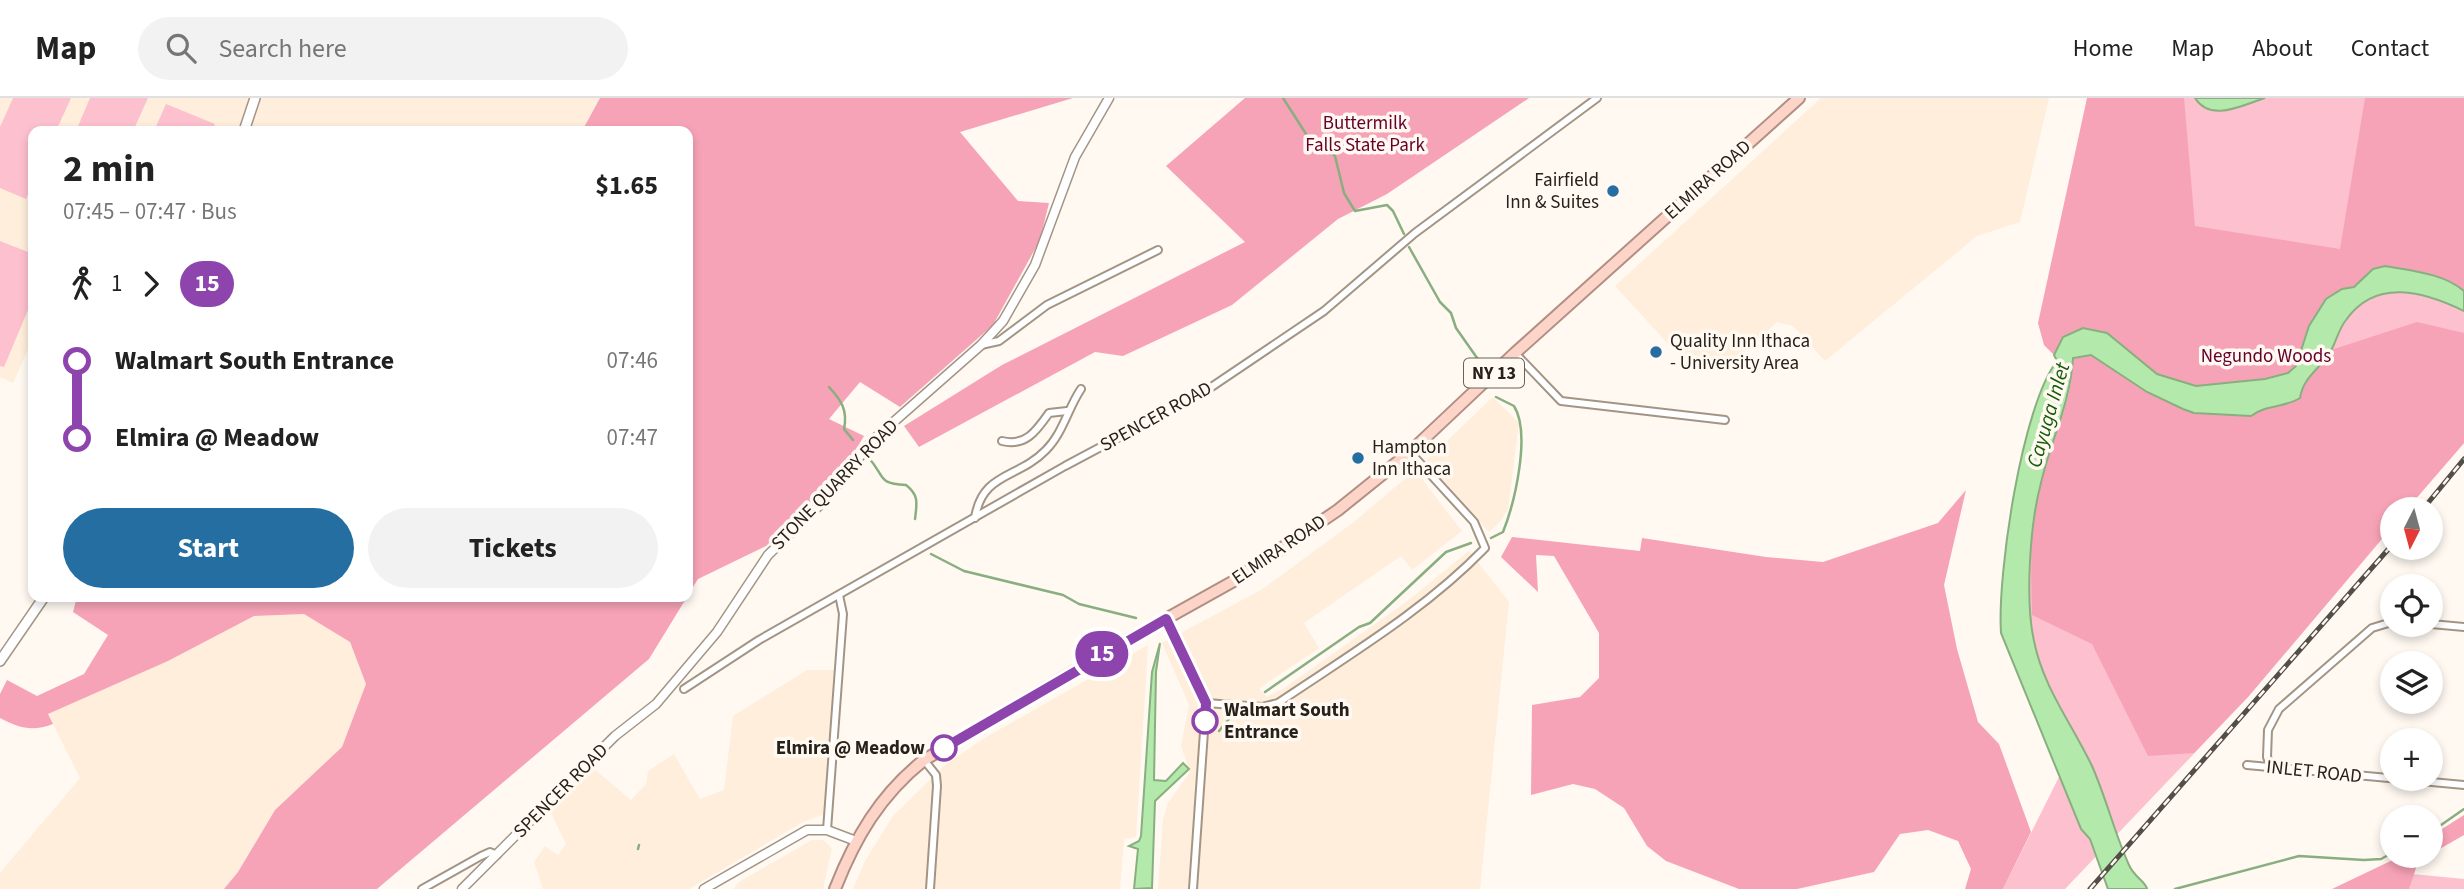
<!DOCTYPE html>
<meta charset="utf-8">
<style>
:root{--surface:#fff;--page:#f2f2f2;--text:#222;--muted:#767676;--line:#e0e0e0;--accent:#256ea2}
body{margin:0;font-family:"Source Sans 3",sans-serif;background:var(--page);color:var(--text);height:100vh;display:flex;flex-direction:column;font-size:26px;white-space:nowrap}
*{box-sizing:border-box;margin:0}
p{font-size:23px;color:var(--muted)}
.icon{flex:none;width:38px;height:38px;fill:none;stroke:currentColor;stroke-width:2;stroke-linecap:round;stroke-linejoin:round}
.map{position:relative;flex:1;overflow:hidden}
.side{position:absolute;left:28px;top:28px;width:665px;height:476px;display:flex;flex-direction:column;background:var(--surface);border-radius:14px;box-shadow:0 4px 10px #0003}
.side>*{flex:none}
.badge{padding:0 14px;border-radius:23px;font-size:24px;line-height:46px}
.needle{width:46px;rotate:186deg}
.buttons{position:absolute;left:2380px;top:399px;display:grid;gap:14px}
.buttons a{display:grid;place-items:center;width:63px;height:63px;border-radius:50%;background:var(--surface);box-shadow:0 4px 10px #0003;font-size:35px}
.map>.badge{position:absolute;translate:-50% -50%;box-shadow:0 0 0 4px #fff}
.legs{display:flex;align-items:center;gap:10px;height:77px;padding:0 35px;font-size:23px}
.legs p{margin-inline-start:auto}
.headline{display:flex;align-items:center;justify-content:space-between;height:119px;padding:0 35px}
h1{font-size:38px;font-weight:700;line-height:52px}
.button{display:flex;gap:14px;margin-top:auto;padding:14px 35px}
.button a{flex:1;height:80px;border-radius:42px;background:var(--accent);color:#fff;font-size:28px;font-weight:700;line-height:80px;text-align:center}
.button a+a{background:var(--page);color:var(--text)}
ul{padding:0 35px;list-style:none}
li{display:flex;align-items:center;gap:24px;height:77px;font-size:26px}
li i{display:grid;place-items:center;width:10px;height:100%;margin:0 9px;background:currentColor}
li i::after{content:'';width:18px;height:18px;margin:-9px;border:5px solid;border-radius:50%;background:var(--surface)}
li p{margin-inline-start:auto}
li:first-child i{background:linear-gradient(#0000 50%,currentColor 0)}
li:last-child i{background:linear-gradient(currentColor 50%,#0000 0)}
header{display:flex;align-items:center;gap:42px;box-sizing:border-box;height:98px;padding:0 35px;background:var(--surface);border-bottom:2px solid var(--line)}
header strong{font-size:33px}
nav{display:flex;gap:38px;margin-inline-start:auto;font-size:24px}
.search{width:490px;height:63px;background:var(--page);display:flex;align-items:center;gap:18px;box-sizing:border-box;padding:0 24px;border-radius:38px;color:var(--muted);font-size:26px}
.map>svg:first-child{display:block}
</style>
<header>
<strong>Map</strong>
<div class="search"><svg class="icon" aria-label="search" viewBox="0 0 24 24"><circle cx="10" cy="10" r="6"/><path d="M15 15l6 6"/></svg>Search here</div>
<nav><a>Home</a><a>Map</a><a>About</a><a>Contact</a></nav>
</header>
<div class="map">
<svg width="2464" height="791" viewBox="0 0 2464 791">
<rect width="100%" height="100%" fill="#fff9f2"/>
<g fill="#feeedb">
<path d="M0,0H600L582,33H33V240L13,285L0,279Z"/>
<path d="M1821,0H2049L2020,124L1977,138L1825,263L1793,228L1777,224L1731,266L1682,261L1615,188Z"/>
<path d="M1493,299L1519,325L1508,411L1500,424L1489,434L1426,363Z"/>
<path d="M1415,372L1462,433L1412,472L1401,458L1304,525L1319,550L1259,590L1266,599L1283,591L1406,504L1469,453L1509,504L1480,791H1158L1163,721L1168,705L1190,674L1181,648L1189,607L1162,545L1261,492L1354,424Z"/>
<path d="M304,516L350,544L366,586L342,649L275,712L238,774L224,791H0V775L80,680L48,616L168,563L254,518Z"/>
<path d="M1148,547L1136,739L1124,741L1120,791H853L865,763L893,718L944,668L983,641Z"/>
<path d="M807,572H836L825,716L803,724L689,791H543L534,764L545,748L558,757L566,746L550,713L591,668L631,702L646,686L648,673L674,656L700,701L721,693L724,692L733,618Z"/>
<path d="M812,742H823L832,750L823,791H734L739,784Z"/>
</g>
<g fill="#fdc0ce">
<path d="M13,0H71L56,33H33V85L26,101L0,90V29Z"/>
<path d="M90,0H148L133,33H76Z"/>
<path d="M2087,0H2464V345L2407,411H2392V429L2248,599L2065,791H2003L2069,659L2016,539L2060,280Z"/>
<path d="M166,6L215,26L212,33H154Z"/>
<path d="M0,143L33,156V200L4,269L0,268Z"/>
<path d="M2412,776L2464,781V791H2409Z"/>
</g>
<g fill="#f7a3b7">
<path d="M600,0H1073L960,34L1018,103L1049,105L1040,142L993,227L900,309L860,284L829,321L864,338L841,377L766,448L698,481L688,497V33H582Z"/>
<path d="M1245,0H1529L1387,96L1338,121L1232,207L1123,258L1095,254L919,349L904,328L1002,267L1245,144L1166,68Z"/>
<path d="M2087,0H2184L2195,128L2340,151L2365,0H2464V193L2459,189L2373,171L2354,189L2332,197L2309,228L2296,268L2288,275L2265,281L2196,288L2157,277L2107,235L2063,239L2054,257L2044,247L2038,225Z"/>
<path d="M2417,224L2464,235V345L2407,411H2392V429L2248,599L2194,655L2148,658L2092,546L2032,517C2031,474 2029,428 2040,386C2051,344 2073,305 2073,260L2091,257C2158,291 2176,329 2259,311C2275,308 2286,309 2300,300L2306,281L2331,252Z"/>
<path d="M1966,392L1944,487L1957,551L1978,624L1999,646L2031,734L2003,791H1965L1971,771L1958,743L1928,732L1900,736L1874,774L1797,791H1739L1666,763L1647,748L1624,710L1595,691L1573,686L1531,697L1532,607L1580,599L1599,580V535L1554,458L1536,457L1538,494L1501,459L1512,439L1640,453L1642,440L1766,459L1823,464L1938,425Z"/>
<path d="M77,499H687L649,561L377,791H224L238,774L275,712L342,649L366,586L350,544L304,516L254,518L168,563L48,616L53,626C32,634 19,630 0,620V596L7,582L37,598L84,576L108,537L73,514Z"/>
<path d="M2464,717V737L2431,756V738Z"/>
<path d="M2401,758H2428L2418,764L2409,791H2332Z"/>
</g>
<g fill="#b3eaab" stroke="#89ae80" stroke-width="2">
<path d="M2195,0H2265C2242,7 2211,25 2195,0Z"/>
<path d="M2385,168C2411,173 2443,175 2464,193V213C2425,194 2376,179 2346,222C2338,232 2336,245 2329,256C2318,272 2303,280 2300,300C2284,310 2267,306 2251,318L2194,315L2183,311L2147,294L2091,257L2073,260C2070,308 2050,343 2040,389C2030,428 2025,503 2034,543C2043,589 2072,626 2092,668C2107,702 2114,734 2129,767C2134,779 2146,784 2147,791H2108L2090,741L2081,731L2001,535C1997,477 2022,307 2057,263L2054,257L2063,239L2083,230L2107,235L2157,276L2196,288L2265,281L2288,275L2296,268L2309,228L2326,201L2342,191L2354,189L2373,171Z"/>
<path d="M1160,545L1156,574L1154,682L1166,683L1183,665L1189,671L1155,703L1152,790L1134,791L1138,751L1129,748L1139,743L1141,738L1152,574Z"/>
</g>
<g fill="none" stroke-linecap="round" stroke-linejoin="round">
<g stroke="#89ae80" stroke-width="2.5">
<path d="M1283,0L1308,39L1335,58L1344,95L1355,113L1387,107L1393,113L1404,136"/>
<path d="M1409,149L1440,204L1451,215L1456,230L1482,267"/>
<path d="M829,289C841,302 848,312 844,331L853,342"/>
<path d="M867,358C887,379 875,385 906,387C919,397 917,405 915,421"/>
<path d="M1491,440L1503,434C1515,404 1531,335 1514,308L1496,299"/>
<path d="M931,456L964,473L1063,497L1079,506L1136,520"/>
<path d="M1265,594L1359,529L1370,525L1446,454L1471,445"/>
<path d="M1219,633L1229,621"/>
<path d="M2431,734L2464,711"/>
<path d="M638,751L639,747"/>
<path d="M2175,791L2299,758L2364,762L2381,761L2392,755"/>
</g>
<g stroke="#a39585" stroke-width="10">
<g id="minor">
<path d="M981,247L999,243L1047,207L1158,152"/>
<path d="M1515,255L1561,303L1725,322"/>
<path d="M1002,343C1026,349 1037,332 1049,315L1067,313"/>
<path d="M975,420C982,374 1018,381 1046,352C1063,335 1068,310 1081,291"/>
<path d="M1166,521L1206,605L1193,791"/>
<path d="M2431,526L2464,529"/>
<path d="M684,591L759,542L1065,368L1204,294L1324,213L1415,135L1597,0"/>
<path d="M1206,605L1262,609L1278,605C1349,557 1425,512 1485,450L1474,424L1410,354"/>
<path d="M924,662L936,677L937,688L930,791"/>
<path d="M2247,667L2464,687"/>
<path d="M2272,671L2267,659L2268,632L2279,611L2372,530L2392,524"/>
<path d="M827,732L843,516L839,497"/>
<path d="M422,791L481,758L490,754L497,757"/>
</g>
</g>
<g stroke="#a39585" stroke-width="11">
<g id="tertiary">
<path d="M462,791L615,638L656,606L717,534L768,457L827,400L872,343L981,247L1003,223L1035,167L1075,59L1109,0"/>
<path d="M704,791L807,732H827L856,743"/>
</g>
</g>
<g stroke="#a39585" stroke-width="12">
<g id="secondary">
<path d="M244,33L255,0"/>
<path d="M0,563L44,499"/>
</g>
</g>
<g stroke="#b18f83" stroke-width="14">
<path id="trunk" d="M835,791C855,740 880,697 924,662L1112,551L1232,484L1338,412L1410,354L1515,255L1799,0"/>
</g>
<use href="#minor" stroke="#fff" stroke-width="6"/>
<use href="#tertiary" stroke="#fff" stroke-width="8"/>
<use href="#secondary" stroke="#fff" stroke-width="9"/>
<use href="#trunk" stroke="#fcd4c8" stroke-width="10"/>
<g stroke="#534e47" stroke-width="5">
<g id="rail">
<path d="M2423,411L2464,361"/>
<path d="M2090,791L2392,447"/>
</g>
</g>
<use href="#rail" stroke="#fff9f2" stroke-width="2.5" stroke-dasharray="8" stroke-linecap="butt"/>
</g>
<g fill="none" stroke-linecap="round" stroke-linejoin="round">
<g stroke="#fff" stroke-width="16">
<path id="line-1" d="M944,650L1166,521L1206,605L1205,623"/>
</g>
<use href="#line-1" stroke="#8e44ad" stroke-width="10"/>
</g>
<g fill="#256ea2" stroke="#fff9f2" stroke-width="2.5">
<circle cx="1613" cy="93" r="7"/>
<circle cx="1656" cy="254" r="7"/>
<circle cx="1358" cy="360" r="7"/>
</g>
<g fill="#fff" stroke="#8e44ad" stroke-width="3.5">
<circle cx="1205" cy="623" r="12"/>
<circle cx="944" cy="650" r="12"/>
</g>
<g text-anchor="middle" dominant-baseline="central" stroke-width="7" stroke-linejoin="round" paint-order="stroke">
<rect fill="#fff9f2" stroke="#67625b" stroke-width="2" x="1464" y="260.5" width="60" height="29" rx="5"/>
<g font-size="18" font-weight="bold" fill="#26211a">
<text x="1494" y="275">NY 13</text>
</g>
<g font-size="19" fill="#65002c" stroke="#fff9f2">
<text x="1365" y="25">Buttermilk<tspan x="1365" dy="22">Falls State Park</tspan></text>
<text x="2266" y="258">Negundo Woods</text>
</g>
<g font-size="19" fill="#26211a" stroke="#fff9f2" text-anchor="start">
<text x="1599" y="82" text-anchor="end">Fairfield<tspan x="1599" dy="22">Inn &amp; Suites</tspan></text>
<text x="1670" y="243">Quality Inn Ithaca<tspan x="1670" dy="22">- University Area</tspan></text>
<text x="1372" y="349">Hampton<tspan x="1372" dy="22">Inn Ithaca</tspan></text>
</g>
<g font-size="19" fill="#26211a" stroke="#fff9f2">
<text transform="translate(1708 82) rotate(-42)">ELMIRA ROAD</text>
<text transform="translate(1156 319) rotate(-29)">SPENCER ROAD</text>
<text transform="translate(835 387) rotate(-46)">STONE QUARRY ROAD</text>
<text transform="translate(1279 452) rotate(-34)">ELMIRA ROAD</text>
<text transform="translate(2314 674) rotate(6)">INLET ROAD</text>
<text transform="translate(561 693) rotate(-45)">SPENCER ROAD</text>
</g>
<g font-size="19" font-weight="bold" fill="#26211a" stroke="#fff9f2" text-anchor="start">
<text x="1224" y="612">Walmart South<tspan x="1224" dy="22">Entrance</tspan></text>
<text x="925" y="650" text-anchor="end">Elmira @ Meadow</text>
</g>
<g font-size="21" font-style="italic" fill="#155c07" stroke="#fff9f2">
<text transform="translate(2048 317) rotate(-74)">Cayuga Inlet</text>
</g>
</g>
</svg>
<div class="buttons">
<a><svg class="needle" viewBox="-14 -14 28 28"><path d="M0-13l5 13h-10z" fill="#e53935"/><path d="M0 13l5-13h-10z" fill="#767676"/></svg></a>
<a><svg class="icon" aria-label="locate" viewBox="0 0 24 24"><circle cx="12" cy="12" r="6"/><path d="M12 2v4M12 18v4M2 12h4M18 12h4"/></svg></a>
<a><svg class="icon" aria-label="layers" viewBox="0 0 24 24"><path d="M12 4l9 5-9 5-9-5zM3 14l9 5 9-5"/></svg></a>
<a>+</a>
<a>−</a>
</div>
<b class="badge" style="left:1102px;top:556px;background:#8e44ad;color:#fff">15</b>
<section class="side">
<div class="headline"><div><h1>2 min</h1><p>07:45 – 07:47 · Bus</p></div><b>$1.65</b></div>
<div class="legs"><svg class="icon" aria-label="walk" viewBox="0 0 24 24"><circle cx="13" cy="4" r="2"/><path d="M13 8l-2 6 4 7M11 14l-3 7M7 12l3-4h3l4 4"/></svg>1<svg class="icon" aria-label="forward" viewBox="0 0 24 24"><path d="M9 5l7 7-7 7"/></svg><b class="badge" style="background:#8e44ad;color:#fff">15</b></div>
<ul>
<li><i style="color:#8e44ad"></i><b>Walmart South Entrance</b><p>07:46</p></li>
<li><i style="color:#8e44ad"></i><b>Elmira @ Meadow</b><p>07:47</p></li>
</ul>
<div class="button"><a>Start</a><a>Tickets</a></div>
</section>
</div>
